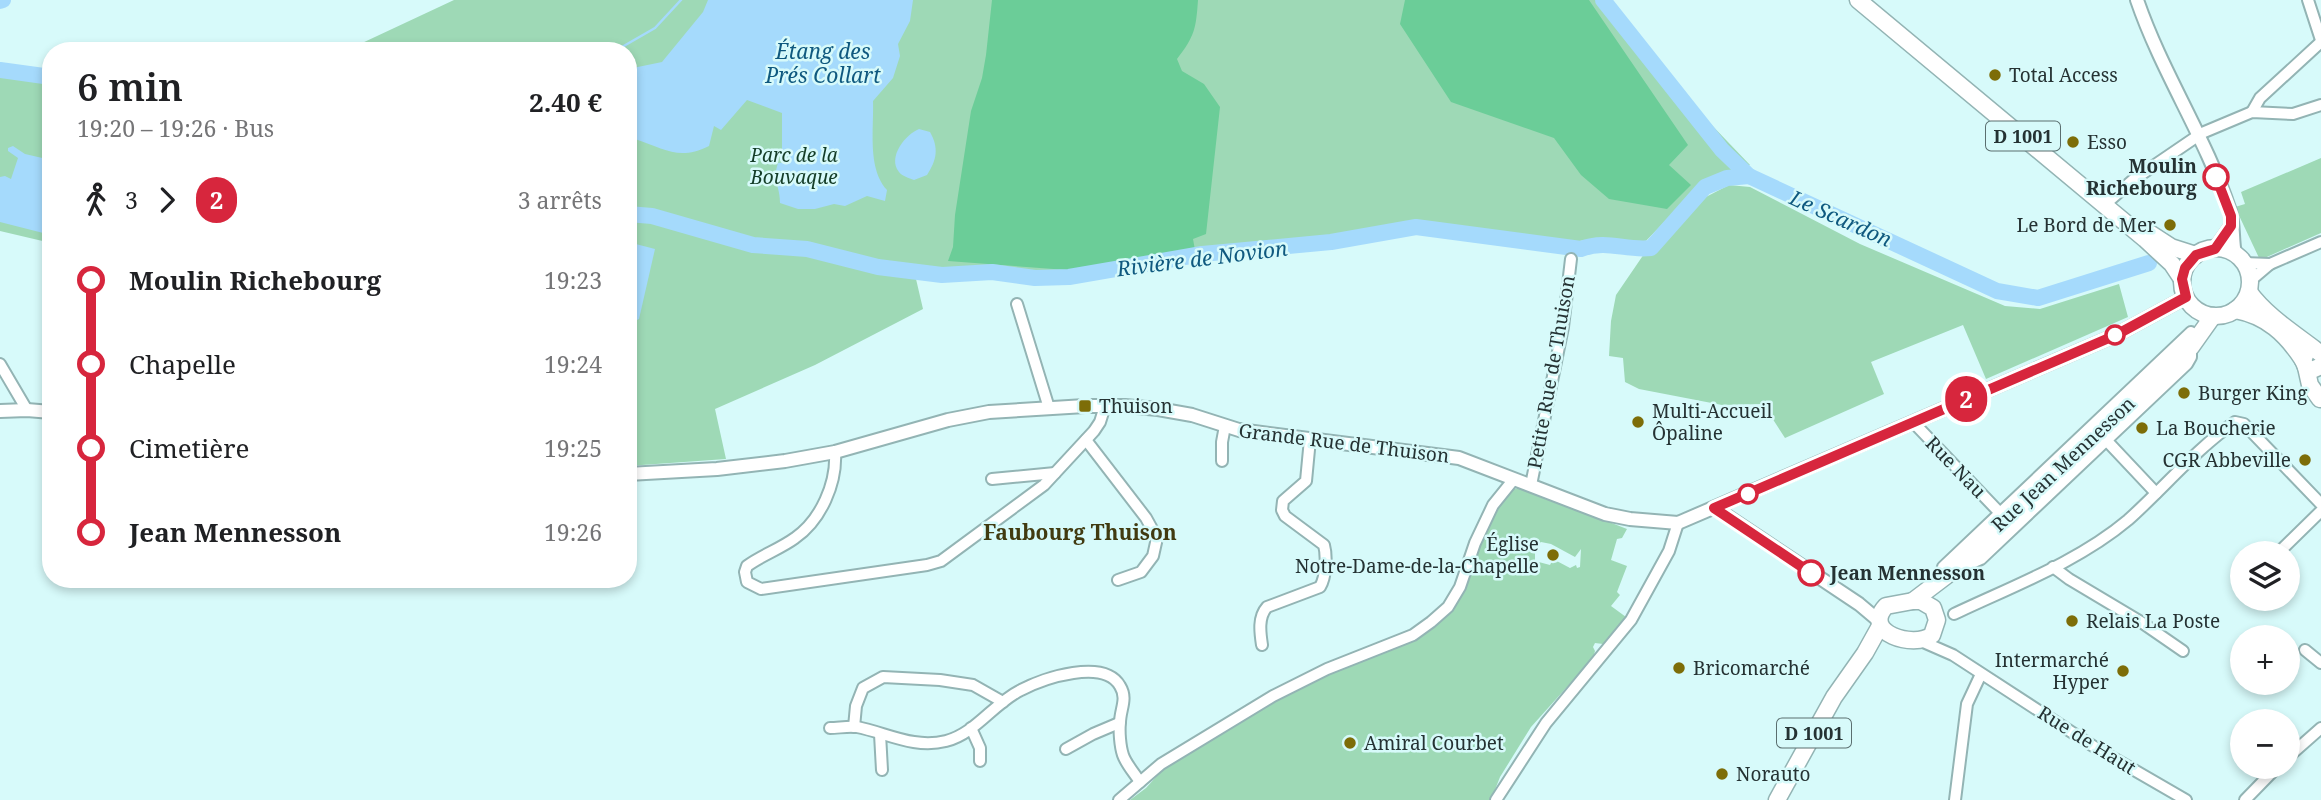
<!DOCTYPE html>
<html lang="fr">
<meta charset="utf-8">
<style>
:root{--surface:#fff;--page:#f2f2f2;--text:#202124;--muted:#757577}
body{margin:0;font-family:"Noto Serif",serif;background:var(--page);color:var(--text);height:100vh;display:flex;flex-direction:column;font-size:26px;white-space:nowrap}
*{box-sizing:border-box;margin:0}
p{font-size:23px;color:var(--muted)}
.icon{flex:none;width:38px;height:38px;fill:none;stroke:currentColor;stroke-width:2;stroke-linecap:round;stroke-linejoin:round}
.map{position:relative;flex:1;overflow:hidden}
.drawer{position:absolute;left:42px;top:42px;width:595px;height:546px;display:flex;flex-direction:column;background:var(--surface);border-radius:28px;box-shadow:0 4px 10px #0003}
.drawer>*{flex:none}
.badge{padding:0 14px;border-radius:23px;font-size:24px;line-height:46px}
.buttons{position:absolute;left:2230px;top:541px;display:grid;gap:14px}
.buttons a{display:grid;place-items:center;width:70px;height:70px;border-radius:50%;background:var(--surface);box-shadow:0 4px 10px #0003;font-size:35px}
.map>.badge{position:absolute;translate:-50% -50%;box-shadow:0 0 0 4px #fff}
.legs{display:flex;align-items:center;gap:10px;height:77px;padding:0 35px;font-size:23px}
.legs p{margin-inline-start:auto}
.head{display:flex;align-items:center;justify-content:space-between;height:119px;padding:0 35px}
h1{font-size:38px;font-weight:600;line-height:52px}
ul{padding:0 35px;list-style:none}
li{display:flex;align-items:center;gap:24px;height:84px;font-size:26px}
li i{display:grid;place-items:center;width:10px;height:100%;margin:0 9px;background:currentColor}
li i::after{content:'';width:18px;height:18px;margin:-9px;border:5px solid;border-radius:50%;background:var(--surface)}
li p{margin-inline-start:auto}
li:first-child i{background:linear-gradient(#0000 50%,currentColor 0)}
li:last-child i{background:linear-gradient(currentColor 50%,#0000 0)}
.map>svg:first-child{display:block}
</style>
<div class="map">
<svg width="2321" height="800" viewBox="0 0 2321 800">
<rect width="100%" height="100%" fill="#d7fafa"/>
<g fill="#9ed9b6" fill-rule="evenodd">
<path d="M454,0H1610L1704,117L1750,165L1702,183L1643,244L1597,238L1580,241L1577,252L1415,231L1332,245L1203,258L1068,280H1033L994,275L916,279L923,309L815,365L715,409L726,459L628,466V51H345Z"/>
<path d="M0,66L51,73V243L0,231Z"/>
<path d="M2321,158V233L2260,260L2235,207L2245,204L2241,192Z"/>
<path d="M1729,185L1750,187L1860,244L2005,306L2040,309L2119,284L2128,317L1986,379L1963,325L1871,362L1884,394L1785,438L1763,404L1722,405L1639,389L1625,382L1623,358L1609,356L1611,321L1616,295L1644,254L1665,242L1702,199Z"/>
<path d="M1522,488L1627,529L1622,538L1617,539L1611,560L1627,566L1617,592L1620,595L1611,606L1626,617L1603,644L1595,643L1593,647L1595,651L1593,658L1531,727L1500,777L1491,800H1130L1146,788L1166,766L1283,691L1359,660L1453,607L1466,587L1475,554L1494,511L1512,489ZM1541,542L1551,544L1575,557L1581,549L1580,567L1577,568L1576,565L1570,568L1553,559L1550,565L1535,561V547Z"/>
</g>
<g fill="#6bcd98">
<path d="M992,0H1198C1196,28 1195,36 1177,59L1182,71L1204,84L1220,107L1206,234L1193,239L1195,250L1067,270L948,261L953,247L955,215L971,111L982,78L986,55Z"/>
<path d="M1405,0H1589L1688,145L1669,165L1691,185L1667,209L1609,199L1581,175L1554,138L1451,102L1400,24Z"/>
</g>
<g fill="#a5dafc">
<path d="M708,0H913L910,21L898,44L900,56L893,78L873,101C874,129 867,168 887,190L885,201L867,196L845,206L834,204L815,209H798L780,203C780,185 772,181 778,163L788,162L789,157L782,154V113L747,100L721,130L714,126L709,146C679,161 665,149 635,139L628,141V69L662,62L703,12Z"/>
<path d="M919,129L930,132C939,148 937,160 927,175L914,180C909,178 902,176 899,172C887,157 906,134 919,129Z"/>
<path d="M13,146L25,154L51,160V235L0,222V177L5,176L11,179L18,158L8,151V148Z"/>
<path d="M628,242L655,249L639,319L629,324Z"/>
</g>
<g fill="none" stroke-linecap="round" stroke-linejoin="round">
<g stroke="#a5dafc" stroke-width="2.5">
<path d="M156,51L190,48L192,51"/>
<path d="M615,51L655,28L681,0"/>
</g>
<g stroke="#a5dafc" stroke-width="16">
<path d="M1603,0L1722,150L1749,176L1997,291L2038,298L2149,263"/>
<path d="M0,1L3,0"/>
<path d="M0,70L51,77"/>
<path d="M628,214L652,216L753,245L807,249L878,267L942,275L992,272L1035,278L1069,277L1202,254L1331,242L1416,227L1581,249C1608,239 1624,251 1651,248L1705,187L1727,178L1749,176"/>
</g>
<g stroke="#93b4b4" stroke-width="14">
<g id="minor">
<path d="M2308,0L2321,40"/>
<path d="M2252,112L2260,98L2321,42"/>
<path d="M2110,200L2133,180L2202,133L2252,112L2293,114L2321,105"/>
<path d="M2244,263L2270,264"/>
<path d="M2250,281L2270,264L2321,242"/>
<path d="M1017,304L1049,408"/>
<path d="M0,364L27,410"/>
<path d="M1913,422L1999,512"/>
<path d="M1086,440L1146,518L1157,538L1153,556L1141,572L1118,580"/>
<path d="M2107,441L2156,493"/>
<path d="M835,452C837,483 821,520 795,538C780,549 762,555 747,566L745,572L747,582L761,589L927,565L941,561L1044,485L1094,431L1100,422L1105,406"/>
<path d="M1222,461V442L1225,426"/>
<path d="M992,479L1055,473"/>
<path d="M1531,485L1563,327L1571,259"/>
<path d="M2278,553L2321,511"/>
<path d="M1960,562L1972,563L1981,559L2187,364L2191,357V347"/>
<path d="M2053,567L2069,579L2141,622L2183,651"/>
<path d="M1940,579L1943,567L2191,332"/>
<path d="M1954,614C2013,586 2078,562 2128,520C2162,490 2198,447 2235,422L2244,424L2321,504"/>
<path d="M1921,641L1953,655L2096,748L2186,800"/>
<path d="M1262,645C1260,632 1258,617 1267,607L1320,587C1326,577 1327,556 1324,545L1285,516L1282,510L1283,501L1306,481L1310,439"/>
<path d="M2305,650L2321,663"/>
<path d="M854,727L856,706L863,688L883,677L940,680L973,685L1003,702"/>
<path d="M830,728C838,728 848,726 857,727C887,733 914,749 946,741C975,734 994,703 1021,690C1044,678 1104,658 1120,686C1128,699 1120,709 1120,723C1119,731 1120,746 1123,755C1126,764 1135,774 1140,782"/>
<path d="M971,728L980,748V761"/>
<path d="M880,734L882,770"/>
<path d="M1066,749L1093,734L1119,723"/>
<path d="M2287,758L2321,728"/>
<path d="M1119,800L1161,764L1273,696L1327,669L1413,635L1431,622L1448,607L1460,587L1475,543L1493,505L1514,479"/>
<path d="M1496,800L1546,723L1631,620L1669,551L1678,523"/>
<path d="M1955,800L1967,704L1981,674"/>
<path d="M2245,800L2278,766"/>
</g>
</g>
<g stroke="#93b4b4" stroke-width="16">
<g id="tertiary">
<path d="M2137,0C2162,73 2206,138 2230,211C2234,224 2232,240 2235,254"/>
<path d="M2215,249L2231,226"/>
<path d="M0,411L27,410L51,412"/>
<path d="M628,474L717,469L785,461L835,452L948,420L989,412L1085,406H1125L1158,409L1192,415L1239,430L1459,458L1605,514L1630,519L1678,523L2116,335L2186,297"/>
<path d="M1715,508L1859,604L1878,620"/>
</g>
</g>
<g stroke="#93b4b4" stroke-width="19">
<g id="primary">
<path d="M1858,0L2145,239L2172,264L2182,279"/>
<path d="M2151,234L2171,247L2196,255"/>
<circle cx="2216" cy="282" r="34"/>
<path d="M2249,292C2267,317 2297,335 2321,354"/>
<path d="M2235,310C2267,316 2286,334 2303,360"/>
<path d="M2306,353L2303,360L2306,367L2312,370L2321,366"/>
<path d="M2306,367L2310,385L2320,399"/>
<path d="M1913,601L1946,576L2181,353L2191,347L2213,316"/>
<path d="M1913,601H1921L1933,608L1937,620L1932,635C1914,649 1861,633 1886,606Z"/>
<path d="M1777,800L1834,697L1865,653L1880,626"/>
</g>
</g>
<use href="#minor" stroke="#fff" stroke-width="10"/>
<use href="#tertiary" stroke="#fff" stroke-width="12"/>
<use href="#primary" stroke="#fff" stroke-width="16"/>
</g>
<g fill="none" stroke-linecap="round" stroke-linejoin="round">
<g stroke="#fff" stroke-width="16">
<path id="line-1" d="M1811,573L1714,508L2116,335L2186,297L2182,279L2185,268L2196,255L2215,249L2231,226V216L2216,177"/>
</g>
<use href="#line-1" stroke="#d7263d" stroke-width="10"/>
</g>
<g fill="#7d6d08" stroke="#d7fafa" stroke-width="2.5">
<circle cx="1995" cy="75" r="7"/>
<circle cx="2073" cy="142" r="7"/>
<circle cx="2170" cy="225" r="7"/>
<circle cx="2184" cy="393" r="7"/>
<rect x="1078" y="399" width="14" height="14" rx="3.5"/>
<circle cx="1638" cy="422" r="7"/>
<circle cx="2142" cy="428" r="7"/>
<circle cx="2305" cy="460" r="7"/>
<circle cx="1553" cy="555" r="7"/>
<circle cx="2072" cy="621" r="7"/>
<circle cx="1679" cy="668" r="7"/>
<circle cx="2123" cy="671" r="7"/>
<circle cx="1350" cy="743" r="7"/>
<circle cx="1722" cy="774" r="7"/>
</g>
<g fill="#fff" stroke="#d7263d" stroke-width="3.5">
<circle cx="2216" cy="177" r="12"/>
<circle cx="2115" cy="335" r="9"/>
<circle cx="1748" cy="494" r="9"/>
<circle cx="1811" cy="573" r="12"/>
</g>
<g text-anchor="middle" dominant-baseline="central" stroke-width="5" stroke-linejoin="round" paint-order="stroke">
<g fill="#d7fafa" stroke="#5a6e6f" stroke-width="2">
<rect x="1986" y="121.5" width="74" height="29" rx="5"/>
<rect x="1777" y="718.5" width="74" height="29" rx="5"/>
</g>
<g font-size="18" font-weight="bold" fill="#253233">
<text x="2023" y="136">D 1001</text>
<text x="1814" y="733">D 1001</text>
</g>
<g font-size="19" fill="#253233" stroke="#d7fafa" text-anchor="start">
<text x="2009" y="75">Total Access</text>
<text x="2087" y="142">Esso</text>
<text x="2156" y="225" text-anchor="end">Le Bord de Mer</text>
<text x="2198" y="393">Burger King</text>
<text x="1099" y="406">Thuison</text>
<text x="1652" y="411">Multi-Accueil<tspan x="1652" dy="22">Ôpaline</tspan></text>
<text x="2156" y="428">La Boucherie</text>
<text x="2291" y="460" text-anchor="end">CGR Abbeville</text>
<text x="1539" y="544" text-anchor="end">Église<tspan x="1539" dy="22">Notre-Dame-de-la-Chapelle</tspan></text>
<text x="2086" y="621">Relais La Poste</text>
<text x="2109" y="660" text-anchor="end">Intermarché<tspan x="2109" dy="22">Hyper</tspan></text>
<text x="1693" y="668">Bricomarché</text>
<text x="1364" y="743">Amiral Courbet</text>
<text x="1736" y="774">Norauto</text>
</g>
<g font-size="19" font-style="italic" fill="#143d28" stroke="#d7fafa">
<text x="794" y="155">Parc de la<tspan x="794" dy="22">Bouvaque</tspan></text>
</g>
<g font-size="19" font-weight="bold" fill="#253233" stroke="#d7fafa" text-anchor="end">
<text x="2197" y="166">Moulin<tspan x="2197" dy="22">Richebourg</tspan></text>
<text x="1830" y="573" text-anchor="start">Jean Mennesson</text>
</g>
<g font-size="19" fill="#253233" stroke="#d7fafa">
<text transform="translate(1551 372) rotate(-80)">Petite Rue de Thuison</text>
<text transform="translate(1344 443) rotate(7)">Grande Rue de Thuison</text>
<text transform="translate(2063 464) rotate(-43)">Rue Jean Mennesson</text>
<text transform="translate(1956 467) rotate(46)">Rue Nau</text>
<text transform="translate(2087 740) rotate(32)">Rue de Haut</text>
</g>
<g font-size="21" font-style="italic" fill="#0f597f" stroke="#d7fafa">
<text x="823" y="51">Étang des<tspan x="823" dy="24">Prés Collart</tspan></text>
<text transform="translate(1841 218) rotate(24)">Le Scardon</text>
<text transform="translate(1202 258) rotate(-7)">Rivière de Novion</text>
</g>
<g font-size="21" font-weight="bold" fill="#413a10" stroke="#d7fafa">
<text x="1080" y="532">Faubourg Thuison</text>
</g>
</g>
</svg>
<div class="buttons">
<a><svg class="icon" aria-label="layers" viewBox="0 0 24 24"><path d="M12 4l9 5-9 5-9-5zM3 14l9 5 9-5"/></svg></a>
<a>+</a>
<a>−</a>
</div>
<b class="badge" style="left:1966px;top:399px;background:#d7263d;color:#fff">2</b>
<section class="drawer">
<div class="head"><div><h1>6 min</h1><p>19:20 – 19:26 · Bus</p></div><b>2.40 €</b></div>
<div class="legs"><svg class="icon" aria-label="walk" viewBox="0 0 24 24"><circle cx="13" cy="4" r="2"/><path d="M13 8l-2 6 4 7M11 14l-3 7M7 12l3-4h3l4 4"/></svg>3<svg class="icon" aria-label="forward" viewBox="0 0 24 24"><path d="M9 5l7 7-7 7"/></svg><b class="badge" style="background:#d7263d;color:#fff">2</b><p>3 arrêts</p></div>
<ul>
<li><i style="color:#d7263d"></i><b>Moulin Richebourg</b><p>19:23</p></li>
<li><i style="color:#d7263d"></i><span>Chapelle</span><p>19:24</p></li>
<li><i style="color:#d7263d"></i><span>Cimetière</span><p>19:25</p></li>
<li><i style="color:#d7263d"></i><b>Jean Mennesson</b><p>19:26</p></li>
</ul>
</section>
</div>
